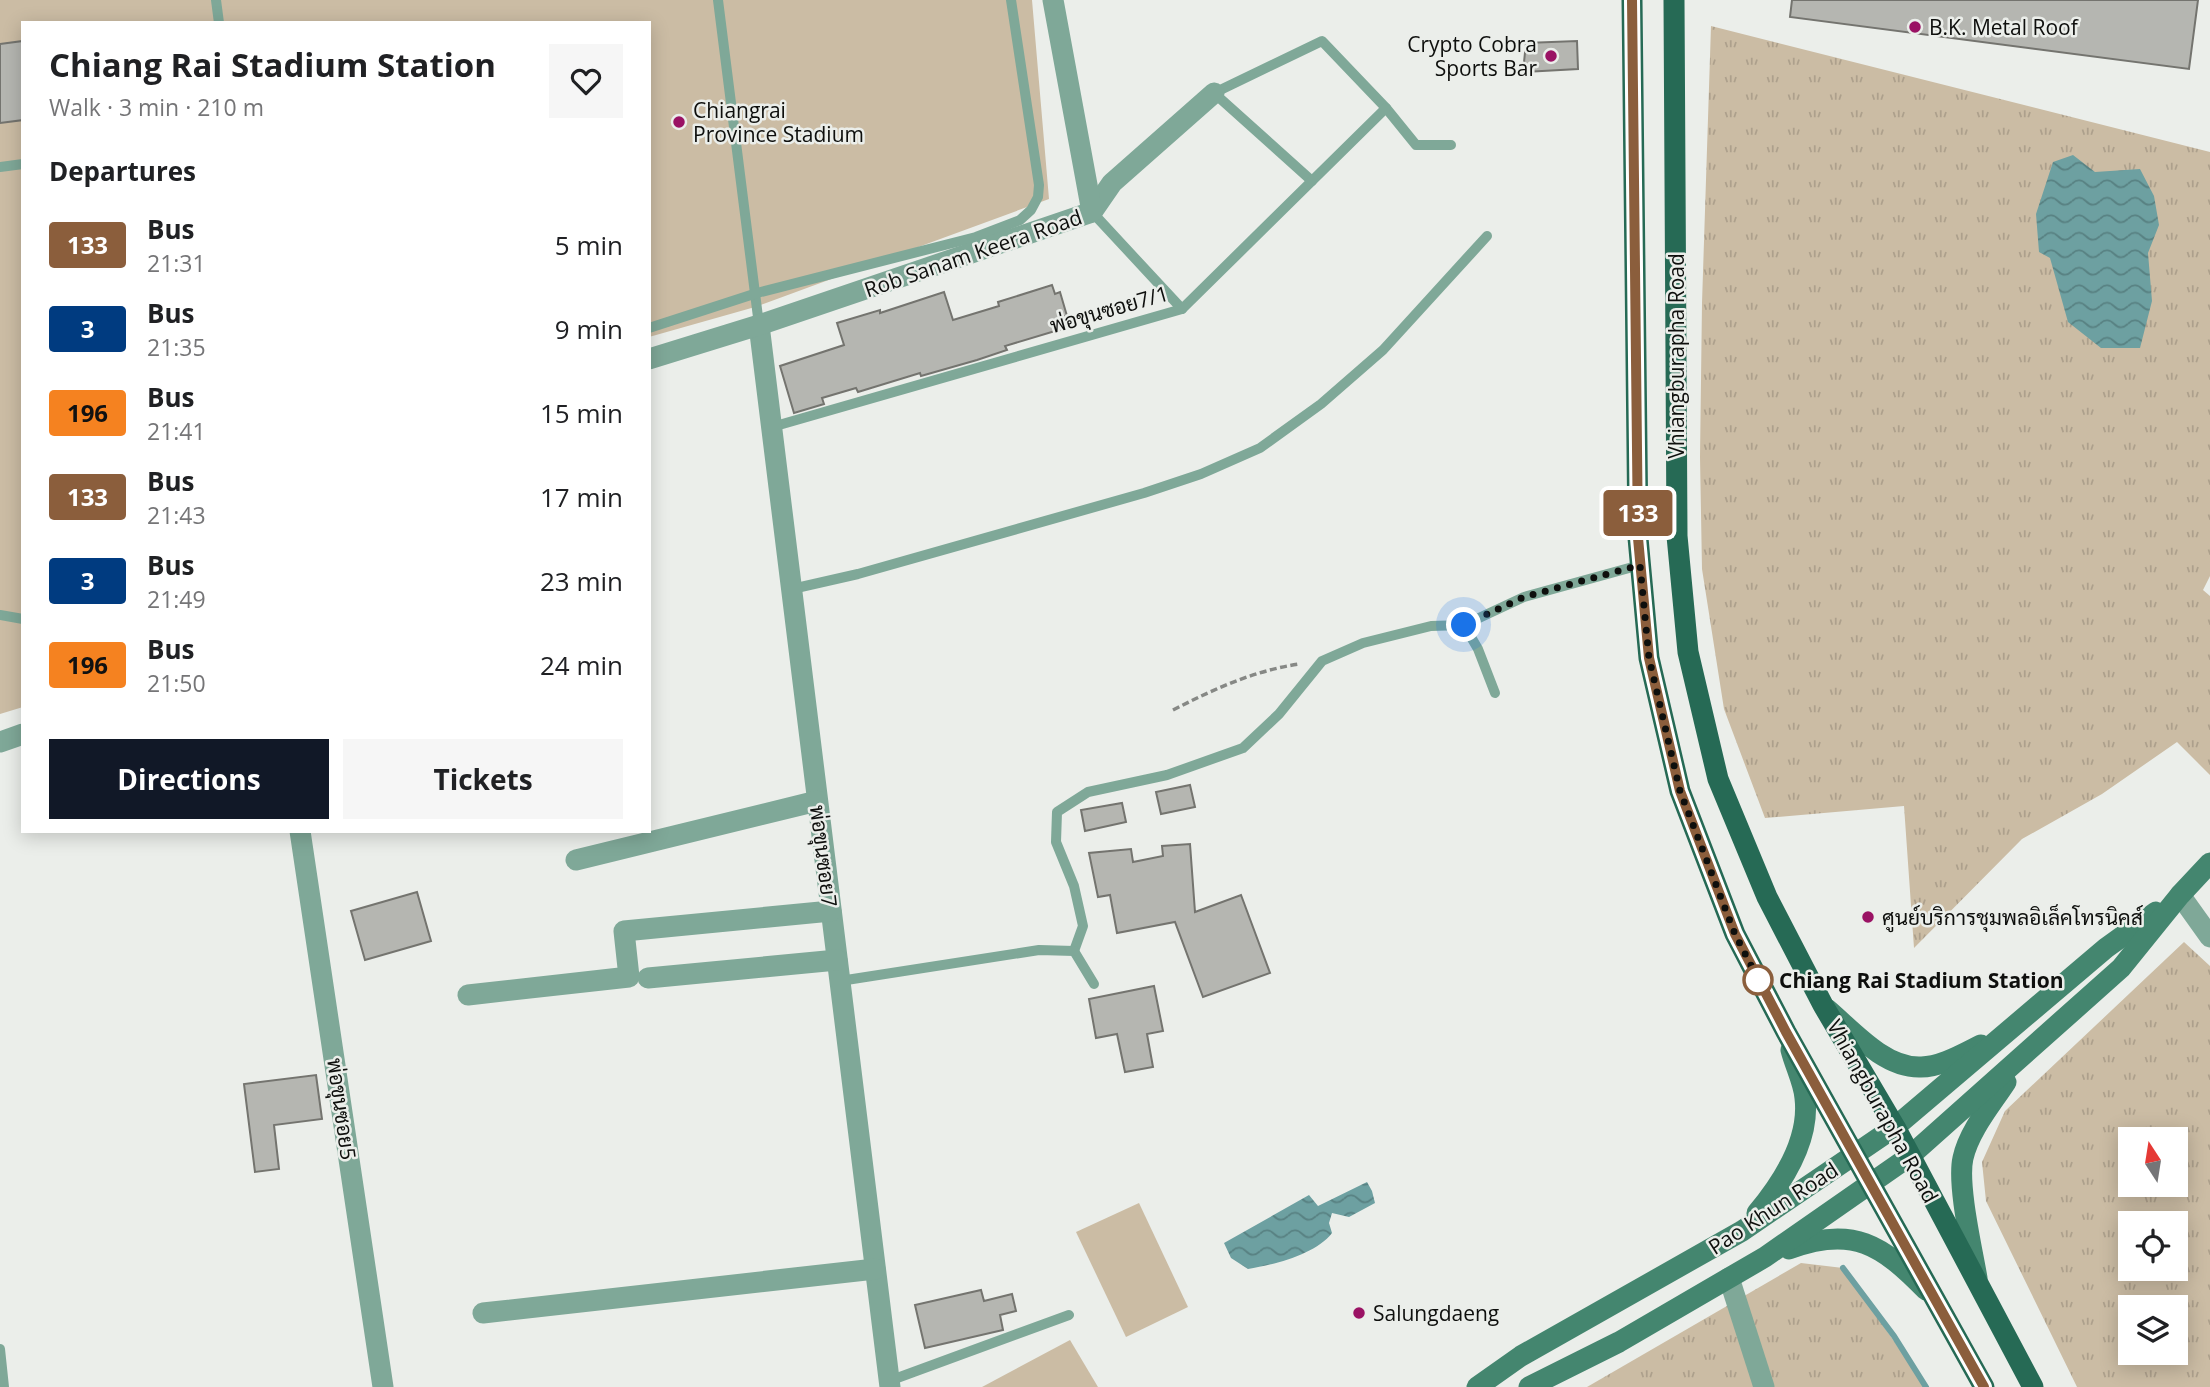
<!DOCTYPE html>
<meta charset="utf-8">
<style>
:root{--surface:#fff;--page:#f6f6f6;--text:#202124;--muted:#757577;--accent:#111827}
body{margin:0;font-family:"Open Sans",Sarabun,sans-serif;background:var(--page);color:var(--text);height:100vh;display:flex;flex-direction:column;font-size:26px;white-space:nowrap}
*{box-sizing:border-box;margin:0}
p{font-size:23px;color:var(--muted)}
.icon{flex:none;width:38px;height:38px;fill:none;stroke:currentColor;stroke-width:2;stroke-linecap:round;stroke-linejoin:round}
.map{position:relative;flex:1;overflow:hidden}
.panel{position:absolute;left:21px;top:21px;width:630px;height:812px;display:flex;flex-direction:column;background:var(--surface);border-radius:0px;box-shadow:0 4px 18px #0003}
.panel>*{flex:none}
.badge{padding:0 14px;border-radius:5px;font-size:24px;line-height:46px}
.needle{width:46px;rotate:348deg}
.tools{position:absolute;left:2118px;top:1127px;display:grid;gap:14px}
.tools a{display:grid;place-items:center;width:70px;height:70px;border-radius:0px;background:var(--surface);box-shadow:0 4px 18px #0003;font-size:35px}
.you{position:absolute;width:35px;height:35px;margin:-18px;border:5px solid #fff;border-radius:50%;background:#1a73e8;box-shadow:0 0 0 10px #1a73e833}
.map>.badge{position:absolute;translate:-50% -50%;box-shadow:0 0 0 4px #fff}
h2{padding:0 28px;font-size:26px;line-height:63px}
.round{display:grid;place-items:center;flex:none;width:74px;height:74px;border-radius:0px;background:var(--page)}
.summary{display:flex;align-items:center;justify-content:space-between;height:119px;padding:0 28px}
h1{font-size:33px;font-weight:700;line-height:52px}
.primary-button{display:flex;gap:14px;margin-top:auto;padding:14px 28px}
.primary-button a{flex:1;height:80px;border-radius:0px;background:var(--accent);color:#fff;font-size:28px;font-weight:700;line-height:80px;text-align:center}
.primary-button a+a{background:var(--page);color:var(--text)}
ul{padding:0;list-style:none}
li{display:flex;align-items:center;gap:21px;height:84px;padding:0 28px}
li div{flex:1}
li b{display:block;font-size:26px}
li em{font-style:normal}
li .badge{min-width:77px;font-weight:700;text-align:center}
.map>svg:first-child{display:block}
</style>
<div class="map">
<svg width="2210" height="1387" viewBox="0 0 2210 1387">
<defs>
<pattern id="grass-tufts" width="24" height="20" patternUnits="userSpaceOnUse" patternTransform="scale(1.75)"><rect width="24" height="20" fill="#cbbca4"/><path d="M3 7l-1-3M5 7V3M7 7l1-3M15 17l-1-3M17 17v-4M19 17l1-3" fill="none" stroke="#ada08c"/></pattern>
<pattern id="water-waves" width="16" height="10" patternUnits="userSpaceOnUse" patternTransform="scale(1.75)"><rect width="16" height="10" fill="#6da0a1"/><path d="M0 5q4-4 8 0t8 0" fill="none" stroke="#588182"/></pattern>
</defs>
<rect width="100%" height="100%" fill="#ebeeea"/>
<g fill="url(#grass-tufts)" fill-rule="evenodd">
<path d="M1711,26L2210,152V576L2203,590L2210,596V775L2177,742L2102,794L2022,839L1914,948L1904,806L1765,818L1724,709L1702,569L1700,457L1702,303Z"/>
<path d="M2184,942L2210,966V1387H2077L1986,1201L1982,1162L2005,1111ZM2175,1139V1185H2130V1139ZM2130,1223H2175V1269H2130ZM2130,1307H2175V1353H2130Z"/>
<path d="M1801,1263L1843,1268L1926,1387H1587Z"/>
</g>
<g fill="#cbbca4">
<path d="M0,0H1032L1049,199L755,307L649,337V23H23V707L0,714Z"/>
<path d="M1139,1203L1188,1307L1126,1337L1076,1232Z"/>
<path d="M1070,1340L1098,1387H982Z"/>
</g>
<g fill="url(#water-waves)">
<path d="M2073,155L2095,172L2140,169L2154,196L2159,225L2148,253L2152,301L2140,348H2101L2068,322L2050,258L2039,252L2036,214L2053,162Z"/>
<path d="M1367,1182L1372,1191L1375,1203L1349,1217L1332,1213L1329,1223L1332,1233C1316,1254 1274,1265 1248,1269L1231,1258L1224,1243L1309,1195L1318,1206Z"/>
</g>
<g fill="none" stroke-linecap="round" stroke-linejoin="round">
<path stroke="#6da0a1" stroke-width="6" d="M1843,1268L1894,1336L1926,1387"/>
</g>
<g fill="#b5b6b1" stroke="#74746f" stroke-width="2">
<path d="M1792,0H2198L2189,69L1790,17Z"/>
<path d="M23,41V120L0,123V44Z"/>
<path d="M1577,41L1578,69L1523,72L1526,43Z"/>
<path d="M1052,285L1055,294L1060,292L1067,316L1062,317L1065,328L1005,346L1007,350L977,360L921,376L920,373L858,392L856,388L822,398L824,404L794,413L780,366L844,345L837,323L880,310V313L944,292L953,320L999,306L998,302Z"/>
<path d="M1190,785L1195,807L1161,814L1156,792Z"/>
<path d="M1122,803L1126,822L1085,831L1081,810Z"/>
<path d="M1190,844L1195,912L1241,895L1270,973L1203,997L1175,922L1117,933L1110,895L1098,897L1089,853L1131,849L1133,862L1163,856L1162,846Z"/>
<path d="M417,892L431,941L365,960L351,911Z"/>
<path d="M1154,986L1163,1031L1147,1034L1153,1067L1125,1072L1117,1034L1096,1038L1089,999Z"/>
<path d="M316,1075L322,1119L274,1125L279,1169L255,1172L244,1084Z"/>
<path d="M981,1290L984,1301L1012,1294L1016,1311L1000,1315L1003,1330L925,1348L915,1305Z"/>
</g>
<g fill="none" stroke-linecap="round" stroke-linejoin="round">
<path stroke="#868885" stroke-width="3.5" stroke-dasharray="7 3.5" stroke-linecap="butt" d="M1173,710C1214,689 1253,671 1299,664"/>
<g stroke="#7fa898" stroke-width="10">
<path d="M216,0L219,23"/>
<path d="M718,0L759,325"/>
<path d="M0,167L23,164"/>
<path d="M1312,181L1214,93L1322,41L1386,108L1416,145H1451"/>
<path d="M1092,212L1182,309"/>
<path d="M649,328L757,293L976,237L1020,220L1031,210L1038,197L1039,185L1011,0"/>
<path d="M772,427L1182,309L1386,108"/>
<path d="M792,589L858,574L1144,493L1201,474L1260,448L1321,404L1383,350L1487,236"/>
<path d="M0,615L23,619"/>
<path d="M1464,625L1478,649L1495,693"/>
<path d="M1074,951L1083,926L1074,886L1056,842L1057,812L1088,792L1167,775L1243,748L1279,714L1322,661L1363,643L1431,626L1464,625L1524,597L1640,565"/>
<path d="M1074,951L1094,984"/>
<path d="M840,981L1039,950L1074,951"/>
<path d="M0,1349L4,1387"/>
<path d="M889,1381L1069,1315"/>
</g>
<g stroke="#7fa898" stroke-width="21">
<path d="M1092,212L1112,183L1214,93"/>
<path d="M759,325L890,1387"/>
<path d="M649,359L759,325L1092,212L1053,0"/>
<path d="M0,742L23,734"/>
<path d="M300,831L383,1387"/>
<path d="M576,860L817,801"/>
<path d="M2180,895L2210,937"/>
<path d="M648,978L837,960"/>
<path d="M468,995L629,977L624,931L831,911"/>
<path d="M1729,1278L1764,1387"/>
<path d="M483,1313L875,1269"/>
</g>
<g stroke="#44866f" stroke-width="21">
<path d="M1827,1009C1852,1030 1883,1067 1919,1067C1939,1068 1963,1054 1981,1045"/>
<path d="M1757,1213C1782,1183 1810,1140 1805,1098C1804,1083 1795,1066 1791,1050"/>
<path d="M1789,1249C1853,1225 1882,1245 1926,1290"/>
<path d="M1977,1278C1972,1249 1957,1184 1963,1158C1969,1131 1991,1105 2006,1082"/>
<path d="M1477,1387L1521,1356L1742,1231L1895,1127L2106,948L2156,912"/>
<path d="M1529,1387L1619,1342L1765,1257L1910,1156L2121,968L2180,895L2210,863"/>
</g>
<g stroke="#266a55" stroke-width="21">
<path d="M1632,0L1638,538L1649,658L1680,791L1735,934L1786,1032L1984,1387"/>
<path d="M1674,0L1677,536L1688,652L1718,779L1767,897L1823,1005L1895,1127L2033,1387"/>
</g>
</g>
<g fill="none" stroke-linecap="round" stroke-linejoin="round">
<g stroke="#fff" stroke-width="16">
<path id="line" d="M1632,0L1638,538L1649,658L1680,791L1735,934L1786,1032L1984,1387"/>
</g>
<use href="#line" stroke="#8b5e3c" stroke-width="10"/>
<path stroke="#0e0f0d" stroke-width="7" stroke-dasharray="0 12.6" d="M1464,625L1524,597L1640,565L1649,658L1680,791L1735,934L1760,983L1758,980"/>
</g>
<g fill="#9a1264" stroke="#ebeeea" stroke-width="2.5">
<circle cx="1915" cy="27" r="7"/>
<circle cx="1551" cy="56" r="7"/>
<circle cx="679" cy="122" r="7"/>
<circle cx="1868" cy="917" r="7"/>
<circle cx="1359" cy="1313" r="7"/>
</g>
<circle fill="#fff" stroke="#8b5e3c" stroke-width="3.5" cx="1758" cy="980" r="14"/>
<g text-anchor="middle" dominant-baseline="central" stroke-width="5" stroke-linejoin="round" paint-order="stroke">
<g font-size="21" fill="#0e0f0d" stroke="#ebeeea" text-anchor="start">
<text x="1929" y="27">B.K. Metal Roof</text>
<text x="1537" y="44" text-anchor="end">Crypto Cobra<tspan x="1537" dy="24">Sports Bar</tspan></text>
<text x="693" y="110">Chiangrai<tspan x="693" dy="24">Province Stadium</tspan></text>
<text x="1882" y="917">ศูนย์บริการชุมพลอิเล็คโทรนิคส์</text>
<text x="1373" y="1313">Salungdaeng</text>
</g>
<g font-size="21" fill="#0e0f0d" stroke="#ebeeea">
<text transform="translate(973 253) rotate(-19)">Rob Sanam Keera Road</text>
<text transform="translate(1109 309) rotate(-16)">พ่อขุนซอย7/1</text>
<text transform="translate(1676 356) rotate(-90)">Vhiangburapha Road</text>
<text transform="translate(824 856) rotate(83)">พ่อขุนซอย7</text>
<text transform="translate(342 1109) rotate(82)">พ่อขุนซอย5</text>
<text transform="translate(1883 1111) rotate(61)">Vhiangburapha Road</text>
<text transform="translate(1773 1208) rotate(-33)">Pao Khun Road</text>
</g>
<g font-size="21" font-weight="bold" fill="#0e0f0d" stroke="#ebeeea" text-anchor="start">
<text x="1779" y="980">Chiang Rai Stadium Station</text>
</g>
</g>
</svg>
<div class="tools">
<a><svg class="needle" viewBox="-14 -14 28 28"><path d="M0-13l5 13h-10z" fill="#e53935"/><path d="M0 13l5-13h-10z" fill="#757577"/></svg></a>
<a><svg class="icon" aria-label="locate" viewBox="0 0 24 24"><circle cx="12" cy="12" r="6"/><path d="M12 2v4M12 18v4M2 12h4M18 12h4"/></svg></a>
<a><svg class="icon" aria-label="layers" viewBox="0 0 24 24"><path d="M12 4l9 5-9 5-9-5zM3 14l9 5 9-5"/></svg></a>
</div>
<div class="you" style="left:1464px;top:625px"></div>
<b class="badge" style="left:1638px;top:513px;background:#8b5e3c;color:#fff">133</b>
<section class="panel">
<div class="summary"><div><h1>Chiang Rai Stadium Station</h1><p>Walk · 3 min · 210 m</p></div><a class="round"><svg class="icon" aria-label="heart" viewBox="0 0 24 24"><path d="M12 20l-8-8c-3-5 5-10 8-4 3-6 11-1 8 4z"/></svg></a></div>
<h2>Departures</h2>
<ul>
<li><span class="badge" style="background:#8b5e3c;color:#fff">133</span><div><b>Bus</b><p>21:31</p></div><em>5 min</em></li>
<li><span class="badge" style="background:#003b80;color:#fff">3</span><div><b>Bus</b><p>21:35</p></div><em>9 min</em></li>
<li><span class="badge" style="background:#f58220;color:#111">196</span><div><b>Bus</b><p>21:41</p></div><em>15 min</em></li>
<li><span class="badge" style="background:#8b5e3c;color:#fff">133</span><div><b>Bus</b><p>21:43</p></div><em>17 min</em></li>
<li><span class="badge" style="background:#003b80;color:#fff">3</span><div><b>Bus</b><p>21:49</p></div><em>23 min</em></li>
<li><span class="badge" style="background:#f58220;color:#111">196</span><div><b>Bus</b><p>21:50</p></div><em>24 min</em></li>
</ul>
<div class="primary-button"><a>Directions</a><a>Tickets</a></div>
</section>
</div>
